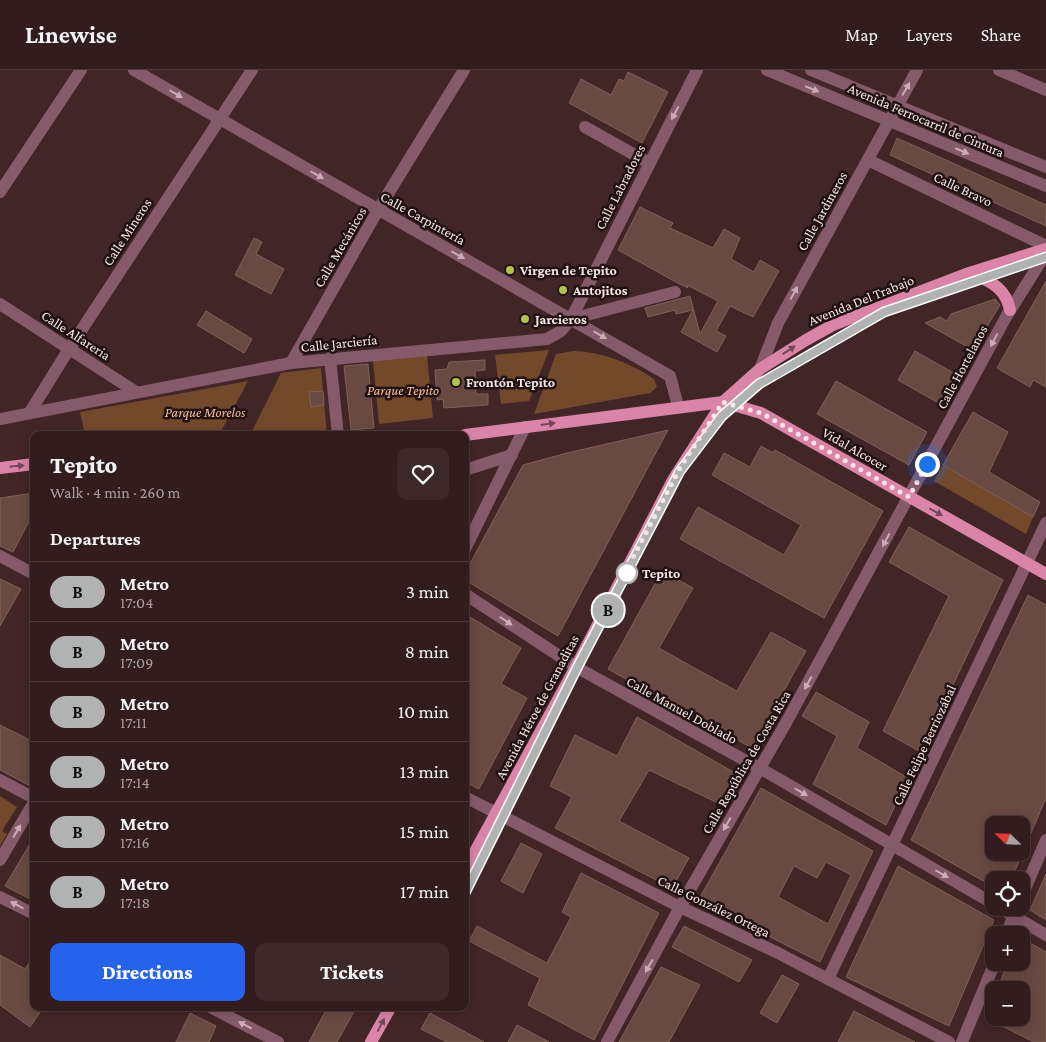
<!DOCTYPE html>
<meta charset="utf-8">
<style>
:root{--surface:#321c1d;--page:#3d292a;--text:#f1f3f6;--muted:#a8a1a4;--line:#4d3a3b;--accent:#2563eb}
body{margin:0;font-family:"Crimson Pro",serif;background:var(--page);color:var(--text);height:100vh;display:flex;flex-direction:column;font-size:19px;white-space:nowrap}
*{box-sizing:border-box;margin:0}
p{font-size:16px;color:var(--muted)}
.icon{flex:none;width:28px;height:28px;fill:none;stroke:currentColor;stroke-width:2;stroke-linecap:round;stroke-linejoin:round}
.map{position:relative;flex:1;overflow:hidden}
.panel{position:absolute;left:30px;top:361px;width:439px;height:580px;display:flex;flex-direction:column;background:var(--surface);border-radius:10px;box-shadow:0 2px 12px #0003,0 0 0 1px var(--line)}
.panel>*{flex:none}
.badge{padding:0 10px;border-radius:16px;font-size:18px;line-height:32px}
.needle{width:32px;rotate:293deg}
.buttons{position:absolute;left:985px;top:746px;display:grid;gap:10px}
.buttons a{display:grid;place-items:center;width:45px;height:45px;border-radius:10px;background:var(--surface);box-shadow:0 2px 12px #0003,0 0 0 1px var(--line);font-size:25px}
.you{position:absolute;width:25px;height:25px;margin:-12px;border:4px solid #fff;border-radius:50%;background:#1a73e8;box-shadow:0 0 0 8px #1a73e833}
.map>.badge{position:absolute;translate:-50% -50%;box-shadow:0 0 0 2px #fff}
h2{padding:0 20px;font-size:19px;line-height:45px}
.round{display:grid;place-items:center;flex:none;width:52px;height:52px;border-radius:10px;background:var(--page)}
.overview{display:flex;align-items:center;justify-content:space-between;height:85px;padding:0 20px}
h1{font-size:24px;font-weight:800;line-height:38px}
.cta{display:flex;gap:10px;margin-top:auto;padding:10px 20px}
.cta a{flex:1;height:58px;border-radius:10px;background:var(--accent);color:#fff;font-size:20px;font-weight:800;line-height:58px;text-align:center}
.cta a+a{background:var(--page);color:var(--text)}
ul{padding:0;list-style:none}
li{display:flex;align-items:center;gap:15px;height:60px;padding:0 20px;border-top:1px solid var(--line)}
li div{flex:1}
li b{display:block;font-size:19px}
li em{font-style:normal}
li .badge{min-width:55px;font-weight:700;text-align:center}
header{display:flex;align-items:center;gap:30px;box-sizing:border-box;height:70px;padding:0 25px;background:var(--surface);border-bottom:1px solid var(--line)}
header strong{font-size:24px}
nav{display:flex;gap:28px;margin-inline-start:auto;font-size:18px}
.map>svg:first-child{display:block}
</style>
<header>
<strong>Linewise</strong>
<nav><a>Map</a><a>Layers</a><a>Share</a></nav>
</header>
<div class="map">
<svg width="1046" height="972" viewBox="0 0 1046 972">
<rect width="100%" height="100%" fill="#422527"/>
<g fill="#73492c">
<path d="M549,280L529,331L501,334L495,285Z"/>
<path d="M574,281C603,282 630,293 654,309L657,317L650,323L534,344L556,284Z"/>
<path d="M427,285L433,348L379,354L373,291Z"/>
<path d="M321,298L327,365H250L281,303Z"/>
<path d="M248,311L219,365H85L80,342Z"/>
<path d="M943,395L1033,447L1026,464L934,411Z"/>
<path d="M0,726L17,737L2,761L7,764L0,776Z"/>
</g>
<g fill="#694a42" stroke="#816058" fill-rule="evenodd">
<path d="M628,2L668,22L642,73L569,33L581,9L611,25L619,9L624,11Z"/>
<path d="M897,68L1046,135V156L890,85Z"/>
<path d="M640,137L673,153L670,158L713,178L724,159L740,168L731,189L754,202L760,190L779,201L753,247L730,236L716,261L726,266L717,282L681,262L693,240L676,244L675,240L648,247L645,238L690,226L700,264L718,231L687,215L688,218L674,211L618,180Z"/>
<path d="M254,168L262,172L256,184L284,199L271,224L235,205Z"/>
<path d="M1046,211V317L1033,310L1030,317L997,298Z"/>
<path d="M995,229L1000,235L973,280L925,253L940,247L947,251L951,244Z"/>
<path d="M206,241L252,269L244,283L197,255Z"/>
<path d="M915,281L959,306L942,335L898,310Z"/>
<path d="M485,290V300L475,301L476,324H488V335L444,338L443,329L437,330L435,300L447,299L449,292Z"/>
<path d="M368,294L374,358L351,360L344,296Z"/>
<path d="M836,311L927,362L909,395L817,344Z"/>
<path d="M323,321L324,335L311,337L309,322Z"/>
<path d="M973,342L1008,362L989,402L1040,432L1033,447L943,395Z"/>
<path d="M668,360L558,566L465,510V503L523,395L567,383Z"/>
<path d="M761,376L773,383L775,380L883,441L824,548L680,469L698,437L784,485L801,455L712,405L724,383L750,397Z"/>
<path d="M34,423V442L13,482L0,476V428Z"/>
<path d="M909,457L1003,510L921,682L883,661L949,526L889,492Z"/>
<path d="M662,501L693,518L659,578L689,595L737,621L771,562L806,581L752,678L608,599Z"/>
<path d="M0,509L21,519L0,556Z"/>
<path d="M1028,525L1046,535V728L1011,810H994V817L911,770ZM994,755H1021V782H994Z"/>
<path d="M465,544L521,578L501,614L527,628L479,719L465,712Z"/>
<path d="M816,622L869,652L857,678L908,708L886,755L813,714L837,666L802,646Z"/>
<path d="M637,647L737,704L720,734L649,700L619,751L689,788L672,818L555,758L572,727L550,716L575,665L617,686Z"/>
<path d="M0,655L34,672V718L0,700Z"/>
<path d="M761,718L873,781L820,892L698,831ZM826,792L851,805L828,854L778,827L794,796L817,808Z"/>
<path d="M34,767V831L5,816Z"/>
<path d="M521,773L542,784L523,823L501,811Z"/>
<path d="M898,796L994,850L949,956L846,907Z"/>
<path d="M581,803L659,843L594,970L528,935L540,908L469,871L477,856L547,893L571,847L562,842Z"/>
<path d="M1046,804V850L1030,840Z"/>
<path d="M684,856L752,890L739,912L672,877Z"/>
<path d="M1021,868L1046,882V972H1034L986,948H1021V920H997L1008,892H1021Z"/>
<path d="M0,885L25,899L34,886V938H43L30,957L0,935Z"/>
<path d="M661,897L700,915L669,972H619Z"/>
<path d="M782,905L799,914L777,953L760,943Z"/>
<path d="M327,938H356L337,972H309Z"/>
<path d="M854,941L883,956L915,972H838Z"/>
<path d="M190,943L216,956L209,972H176Z"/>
<path d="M430,943L484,972H447L421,959Z"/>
<path d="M517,955L549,972H508Z"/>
</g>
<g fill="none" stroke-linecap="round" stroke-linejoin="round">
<g stroke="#855b6b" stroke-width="12">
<path d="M134,0L670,306L678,336"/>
<path d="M767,0L1046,116"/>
<path d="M811,0L1046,97"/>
<path d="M999,0L1046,20"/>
<path d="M585,57L649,93"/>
<path d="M868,90L1046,176"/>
<path d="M0,122L81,0"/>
<path d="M0,234L136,322"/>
<path d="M571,249L697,0"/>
<path d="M330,288L338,365"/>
<path d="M291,293L378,140L464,0"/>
<path d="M760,299L778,253L917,0"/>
<path d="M30,342L69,279L252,0"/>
<path d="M0,349L291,293L547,269L561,261L571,249L675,222"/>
<path d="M465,400L512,385"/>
<path d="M465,479L525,357"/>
<path d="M0,486L34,504"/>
<path d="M465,524L576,597L777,708L994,834"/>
<path d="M0,710L34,728"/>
<path d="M465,727L680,837L778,883L949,972"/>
<path d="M0,790L34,732"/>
<path d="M0,827L34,844"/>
<path d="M1021,828L1046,770"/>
<path d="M1000,838L1046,865"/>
<path d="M1006,865L1016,840"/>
<path d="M828,909L1046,453"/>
<path d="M212,938L278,972"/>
<path d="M607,972L680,837L787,651L1006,247L1046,183"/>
<path d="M962,972L995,892"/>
</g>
<g stroke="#da84a8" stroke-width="12">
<path d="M972,203C991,212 1006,218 1010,240"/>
<path d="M465,365L723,332L761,343L1046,504"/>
<path d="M0,398L34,394"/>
<path d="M465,800L576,597L673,410L723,332L760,299L806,270L833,255L966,204L1046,179"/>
<path d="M371,972L390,938"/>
</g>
</g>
<defs><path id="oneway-solid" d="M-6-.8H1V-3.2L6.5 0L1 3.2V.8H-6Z" transform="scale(1.25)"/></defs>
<g fill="#cbaeb5">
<use href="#oneway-solid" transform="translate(812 19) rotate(22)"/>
<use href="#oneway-solid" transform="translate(906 19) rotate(-59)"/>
<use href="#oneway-solid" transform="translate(176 24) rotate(30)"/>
<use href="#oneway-solid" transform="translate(675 43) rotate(118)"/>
<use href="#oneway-solid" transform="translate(962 81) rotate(23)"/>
<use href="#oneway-solid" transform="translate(317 105) rotate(30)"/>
<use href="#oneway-solid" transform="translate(458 185) rotate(29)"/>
<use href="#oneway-solid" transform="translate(794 223) rotate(-62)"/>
<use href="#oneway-solid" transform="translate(600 265) rotate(30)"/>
<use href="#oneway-solid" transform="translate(994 270) rotate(118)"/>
<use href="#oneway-solid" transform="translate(886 470) rotate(118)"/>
<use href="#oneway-solid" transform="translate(506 551) rotate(34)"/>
<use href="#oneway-solid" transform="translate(808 613) rotate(119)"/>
<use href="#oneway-solid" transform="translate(801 722) rotate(30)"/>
<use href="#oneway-solid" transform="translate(727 754) rotate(120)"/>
<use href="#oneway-solid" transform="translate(17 761) rotate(-60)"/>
<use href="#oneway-solid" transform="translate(942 804) rotate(30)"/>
<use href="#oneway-solid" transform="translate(17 835) rotate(-152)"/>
<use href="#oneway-solid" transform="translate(649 896) rotate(119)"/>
<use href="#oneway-solid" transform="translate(245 955) rotate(-152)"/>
</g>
<g fill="#744556">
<use href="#oneway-solid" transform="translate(789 280) rotate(-33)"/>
<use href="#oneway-solid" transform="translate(548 354) rotate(-8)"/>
<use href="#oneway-solid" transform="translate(17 396) rotate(-6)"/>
<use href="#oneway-solid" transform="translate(936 442) rotate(29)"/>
<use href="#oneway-solid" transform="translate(381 955) rotate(-62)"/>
</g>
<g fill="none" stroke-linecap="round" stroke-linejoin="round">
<g stroke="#fff" stroke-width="11">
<path id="line" d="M465,823L578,596L680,401L722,346L759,314L884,242L1046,187"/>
</g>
<use href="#line" stroke="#b1b3b3" stroke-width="8"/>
<path stroke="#fae5e6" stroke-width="5" stroke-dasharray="0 9" d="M627,503L629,495L681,396L723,332L761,343L909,427L927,394"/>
</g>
<g fill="#b2c34c" stroke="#201213" stroke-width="2">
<circle cx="510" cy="200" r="5"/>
<circle cx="563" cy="220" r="5"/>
<circle cx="525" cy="249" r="5"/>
<circle cx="456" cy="312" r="5"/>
</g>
<circle fill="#fff" stroke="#b1b3b3" stroke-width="2.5" cx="627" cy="503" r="10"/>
<g text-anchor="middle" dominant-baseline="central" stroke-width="5" stroke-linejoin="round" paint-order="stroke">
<g font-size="14" fill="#fae5e6" stroke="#201213">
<text transform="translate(926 50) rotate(23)">Avenida Ferrocarril de Cintura</text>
<text transform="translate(620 117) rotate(-63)">Calle Labradores</text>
<text transform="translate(963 119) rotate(25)">Calle Bravo</text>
<text transform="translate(822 141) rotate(-61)">Calle Jardineros</text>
<text transform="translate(423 148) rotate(29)">Calle Carpintería</text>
<text transform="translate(127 162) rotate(-57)">Calle Mineros</text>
<text transform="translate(340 177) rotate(-60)">Calle Mecánicos</text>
<text transform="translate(861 230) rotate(-22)">Avenida Del Trabajo</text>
<text transform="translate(76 265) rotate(33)">Calle Alfareria</text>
<text transform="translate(339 273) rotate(-6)">Calle Jarciería</text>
<text transform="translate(962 297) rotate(-62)">Calle Hortelanos</text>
<text transform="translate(855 379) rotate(30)">Vidal Alcocer</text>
<text transform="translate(537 637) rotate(-62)">Avenida Héroe de Granaditas</text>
<text transform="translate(682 640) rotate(29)">Calle Manuel Doblado</text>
<text transform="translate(924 675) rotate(-65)">Calle Felipe Berriozábal</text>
<text transform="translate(746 692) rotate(-60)">Calle República de Costa Rica</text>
<text transform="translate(714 836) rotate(26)">Calle González Ortega</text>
</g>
<g font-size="14" font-weight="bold" fill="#fae5e6" stroke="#201213" text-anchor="start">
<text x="520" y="200">Virgen de Tepito</text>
<text x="573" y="220">Antojitos</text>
<text x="535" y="249">Jarcieros</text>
<text x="466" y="312">Frontón Tepito</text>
</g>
<g font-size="14" font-style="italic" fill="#f7be98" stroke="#201213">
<text x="403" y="320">Parque Tepito</text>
<text x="205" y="342">Parque Morelos</text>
</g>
<g font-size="14" font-weight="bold" fill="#fae5e6" stroke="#201213" text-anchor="start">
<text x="642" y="503">Tepito</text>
</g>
</g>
</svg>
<div class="buttons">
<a><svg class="needle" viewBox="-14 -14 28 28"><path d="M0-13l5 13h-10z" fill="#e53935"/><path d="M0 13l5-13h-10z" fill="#a8a1a4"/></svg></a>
<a><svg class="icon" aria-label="locate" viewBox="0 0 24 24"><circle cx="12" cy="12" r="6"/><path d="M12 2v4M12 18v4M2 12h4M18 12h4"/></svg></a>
<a>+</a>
<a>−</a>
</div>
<div class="you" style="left:927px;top:394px"></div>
<b class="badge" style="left:608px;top:540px;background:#b1b3b3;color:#111">B</b>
<section class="panel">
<div class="overview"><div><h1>Tepito</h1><p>Walk · 4 min · 260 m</p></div><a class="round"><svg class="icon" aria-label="heart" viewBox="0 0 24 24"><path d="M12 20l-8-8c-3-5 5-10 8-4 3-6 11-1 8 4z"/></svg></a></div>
<h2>Departures</h2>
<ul>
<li><span class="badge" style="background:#b1b3b3;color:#111">B</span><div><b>Metro</b><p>17:04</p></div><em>3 min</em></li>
<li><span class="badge" style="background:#b1b3b3;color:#111">B</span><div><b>Metro</b><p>17:09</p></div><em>8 min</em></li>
<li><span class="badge" style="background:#b1b3b3;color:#111">B</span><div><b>Metro</b><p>17:11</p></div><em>10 min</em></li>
<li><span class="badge" style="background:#b1b3b3;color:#111">B</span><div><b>Metro</b><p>17:14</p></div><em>13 min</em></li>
<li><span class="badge" style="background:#b1b3b3;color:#111">B</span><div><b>Metro</b><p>17:16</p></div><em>15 min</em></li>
<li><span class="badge" style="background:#b1b3b3;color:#111">B</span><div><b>Metro</b><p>17:18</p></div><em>17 min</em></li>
</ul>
<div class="cta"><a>Directions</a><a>Tickets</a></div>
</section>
</div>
